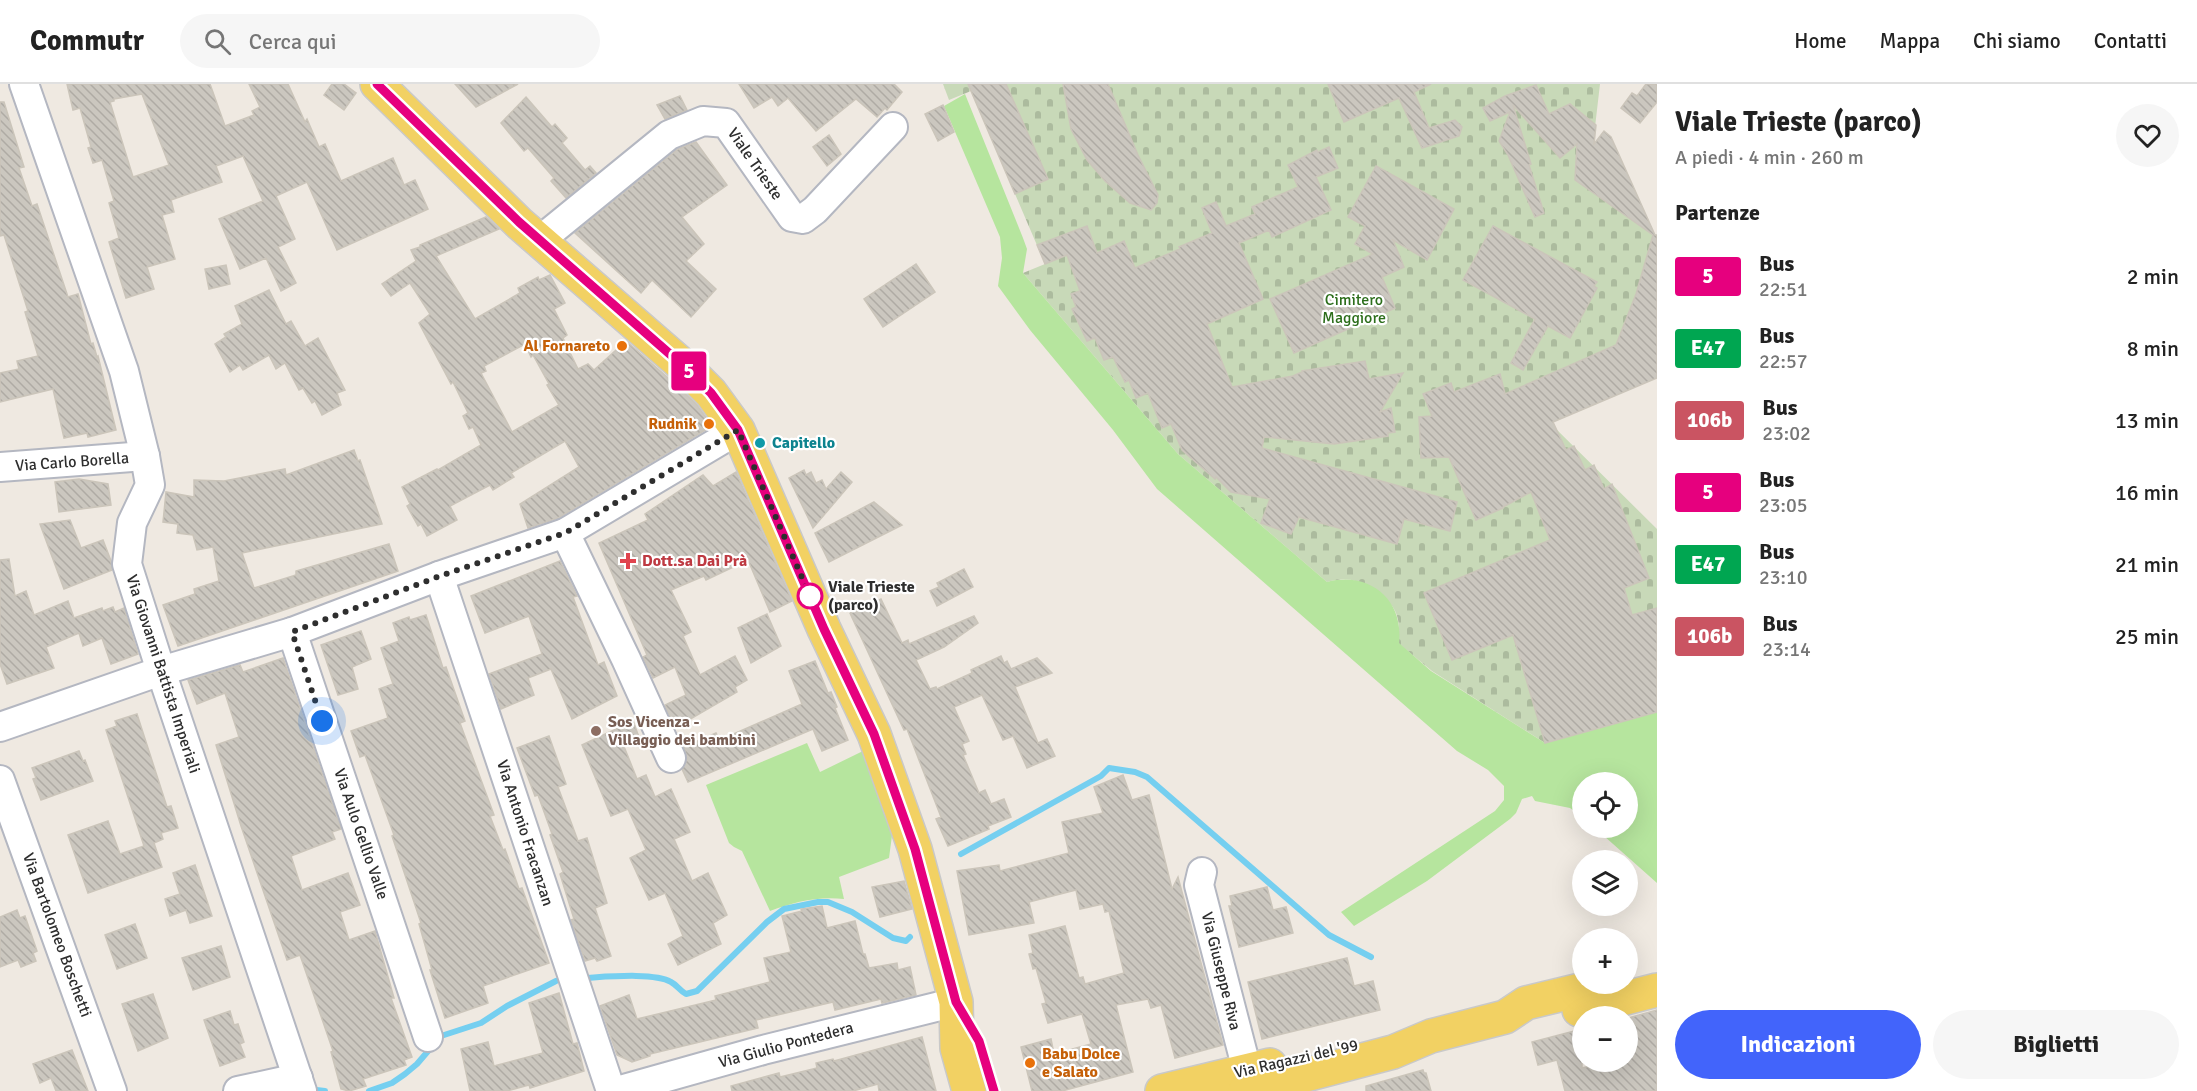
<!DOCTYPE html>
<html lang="it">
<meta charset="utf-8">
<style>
:root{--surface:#fff;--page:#f6f6f6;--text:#222;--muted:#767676;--line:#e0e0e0;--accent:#4264fb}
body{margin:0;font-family:Signika,sans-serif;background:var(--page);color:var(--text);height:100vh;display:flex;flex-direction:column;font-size:22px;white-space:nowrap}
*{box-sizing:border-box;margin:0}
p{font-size:20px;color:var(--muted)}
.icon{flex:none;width:33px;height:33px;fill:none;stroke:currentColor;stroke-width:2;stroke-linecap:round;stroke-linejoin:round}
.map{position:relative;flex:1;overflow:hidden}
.sheet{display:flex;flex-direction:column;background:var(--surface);width:540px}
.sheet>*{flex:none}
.badge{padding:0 12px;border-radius:4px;font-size:21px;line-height:39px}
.tools{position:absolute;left:1572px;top:688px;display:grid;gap:12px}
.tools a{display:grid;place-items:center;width:66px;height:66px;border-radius:50%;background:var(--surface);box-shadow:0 6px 24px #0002;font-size:30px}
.you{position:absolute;width:30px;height:30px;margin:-15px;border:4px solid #fff;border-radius:50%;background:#1a73e8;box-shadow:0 0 0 9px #1a73e833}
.map>.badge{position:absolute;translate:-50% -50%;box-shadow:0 0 0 3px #fff}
h2{padding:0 18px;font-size:22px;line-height:54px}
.round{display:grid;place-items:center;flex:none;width:63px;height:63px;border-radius:32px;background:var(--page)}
.summary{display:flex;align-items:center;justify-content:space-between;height:102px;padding:0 18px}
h1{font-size:28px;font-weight:700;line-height:45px}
.primary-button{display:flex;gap:12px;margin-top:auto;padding:12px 18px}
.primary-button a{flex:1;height:69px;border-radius:36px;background:var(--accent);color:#fff;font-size:24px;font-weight:700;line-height:69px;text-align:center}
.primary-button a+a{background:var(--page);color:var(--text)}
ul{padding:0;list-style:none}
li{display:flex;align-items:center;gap:18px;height:72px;padding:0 18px}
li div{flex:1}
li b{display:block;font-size:22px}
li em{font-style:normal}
li .badge{min-width:66px;font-weight:700;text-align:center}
header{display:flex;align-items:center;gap:36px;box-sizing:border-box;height:84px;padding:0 30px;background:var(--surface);border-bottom:2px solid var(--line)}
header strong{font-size:28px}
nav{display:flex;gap:33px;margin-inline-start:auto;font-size:21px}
.search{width:420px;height:54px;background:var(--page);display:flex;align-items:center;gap:15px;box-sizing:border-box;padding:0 21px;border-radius:33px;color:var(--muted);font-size:22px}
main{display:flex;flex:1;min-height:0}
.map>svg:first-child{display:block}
</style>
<header>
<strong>Commutr</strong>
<div class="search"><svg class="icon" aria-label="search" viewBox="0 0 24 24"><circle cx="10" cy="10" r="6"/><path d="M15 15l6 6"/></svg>Cerca qui</div>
<nav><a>Home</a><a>Mappa</a><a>Chi siamo</a><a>Contatti</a></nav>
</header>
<main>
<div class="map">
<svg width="1657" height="1007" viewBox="0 0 1657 1007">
<defs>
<pattern id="cemetery-stones" width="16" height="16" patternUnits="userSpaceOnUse" patternTransform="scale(1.5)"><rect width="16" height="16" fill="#c8d9b8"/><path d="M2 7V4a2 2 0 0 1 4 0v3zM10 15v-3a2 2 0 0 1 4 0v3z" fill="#acbb9e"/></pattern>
<pattern id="building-back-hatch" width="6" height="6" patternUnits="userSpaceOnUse" patternTransform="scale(1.5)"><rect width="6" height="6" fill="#cbc7bf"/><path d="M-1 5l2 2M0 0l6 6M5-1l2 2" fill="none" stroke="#afaba4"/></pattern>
</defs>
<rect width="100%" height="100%" fill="#efe9e1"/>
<path fill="url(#cemetery-stones)" d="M943,0H1600L1592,69L1624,92L1657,157V279L1550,339L1657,445V628L1545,659L1432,587L1398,559C1402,531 1395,519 1371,505C1355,495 1346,493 1327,498L1178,370L1023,189L1045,180L971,7L949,16Z"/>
<g fill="#b6e59e">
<path d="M965,10L1023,154L1027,165L1023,189L1178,370L1327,498C1369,487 1404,515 1399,559L1431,587L1545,659L1657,628V799L1595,744H1628V699H1582V733L1570,724L1535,717L1532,712L1522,715L1516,729L1510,735L1427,797L1354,842L1341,828L1495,727L1504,716V702L1488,686L1457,667L1157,405L1113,346L1030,246L998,202L1002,174L1000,153L944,22Z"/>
<path d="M807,659L820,688L863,667L893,744L889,774L839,793L844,815C818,812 794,818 770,827L742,767L734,763L729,759L706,701Z"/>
</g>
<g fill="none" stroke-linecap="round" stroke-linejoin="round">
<g stroke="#75cff0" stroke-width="6">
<path d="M961,770L1101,692L1109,684L1135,688L1147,693L1329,851L1371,873"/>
<path d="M584,894C604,893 655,888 671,898C677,901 679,906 686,910L697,907L767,838L784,825L818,818H828L852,828L893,854L906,857L910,853"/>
<path d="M308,1005L325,1007"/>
<path d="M369,1007L392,999L405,990L417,980L441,952L481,939L507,922L556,897"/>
</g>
</g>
<g fill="url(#building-back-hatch)" stroke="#cbc5ba" stroke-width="1.5" fill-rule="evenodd">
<path d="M67,0H210L225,42L254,31L252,27L260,23L249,0H288L305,38L307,35L319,63L325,60L341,97L393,74L404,101L415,96L428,125L337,166L307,98L276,112L295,155L278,163L296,199L281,207L266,174L240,185L219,135L263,117L243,72L216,82L222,98L171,116L174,128L162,131L175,175L147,183L154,205L126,214L109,158L119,154L109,119L114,117L102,76L93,79L88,64L91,63L80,24L73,26ZM142,10L169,81L133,93L110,18L114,17V15Z"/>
<path d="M332,0H344L356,9L344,26L324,11Z"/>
<path d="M455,0H518L476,23Z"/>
<path d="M739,0H894L902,8L887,26L885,24L877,33L856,15L816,47L788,14L778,22L772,13L754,24Z"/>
<path d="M968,0H1006L1048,95L1015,110Z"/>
<path d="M1063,0H1108L1138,71L1158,111L1157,119L1151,126L1130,119L1105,97L1087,76L1071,45Z"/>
<path d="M1328,0H1431L1414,8L1429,44L1455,36L1462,43L1459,52L1422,64L1399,14L1344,38Z"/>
<path d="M1646,0H1657V18L1640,39L1621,24L1632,9L1637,12Z"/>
<path d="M1536,1L1549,30L1570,20L1596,41L1594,60L1604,47L1611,53L1655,151H1657V294L1553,338L1566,366L1574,362L1585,386L1594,381L1604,405L1612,400L1649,494L1624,504L1632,531L1657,524V628L1545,659L1513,551L1452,576L1424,509L1550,456L1531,408L1503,423V424L1476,436L1449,373L1421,374L1419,333L1432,332L1423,310L1451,299L1454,308L1500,290L1505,310L1616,261L1636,210L1653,151L1575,96L1577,60L1560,74L1513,21L1531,80L1529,81L1544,129L1535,133L1508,71L1499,57L1510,28L1490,37L1483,24L1505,12Z"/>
<path d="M680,12L687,26L665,35L657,21Z"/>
<path d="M526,13L552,43L555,40L567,54L562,59L585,86L590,82L596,89L566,114L551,97L554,94L528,64L524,67L501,39Z"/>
<path d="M0,18H4L24,83L19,84L32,122L37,120L68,213L78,210L91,260L93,259L97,273L98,272L116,346L88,353L87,349L64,354L53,305L0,318V289L19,285L17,277L38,272L25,228L28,227L4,151L0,152Z"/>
<path d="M943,21L954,48L938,57L925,30Z"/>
<path d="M829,51L841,70L827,82L813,63Z"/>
<path d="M696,58L727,101L682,133L704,160L686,177L716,205L691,233L652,196L641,209L575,149L678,65Z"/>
<path d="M1329,63L1338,84L1316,93L1331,126L1272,153L1269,146L1239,159L1263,215L1207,240L1232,303L1293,292L1302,288V287L1365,277L1369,295L1403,289L1380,328L1391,324L1395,348L1388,349V352L1334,360L1264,353L1262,364L1457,418L1450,447L1404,435L1397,460L1299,433L1291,450L1261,439L1270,415L1231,408L1216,393L1215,395L1182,366L1171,340L1162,344L1148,309L1136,314L1129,296L1125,298L1113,273L1104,276L1095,254L1087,257L1072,225L1076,223L1071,210L1080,207L1067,171L1045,180L1037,161L1087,142L1097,169L1124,157L1135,184L1180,165L1179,163L1212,149L1202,124L1216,118L1226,142L1255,130L1252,123L1298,103L1288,81L1317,66L1318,68Z"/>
<path d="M1376,82L1454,125L1427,176L1393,156L1404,183L1382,193L1395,224L1294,269L1270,215L1373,170L1355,160L1365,142L1348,133Z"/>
<path d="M486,133L499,145L436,172L475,235L520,209L518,204L538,193L539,196L550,191L565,219L554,225L567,251L563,254L578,285L588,280L594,286L626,257L674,299L697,321L712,342L558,434L528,444L520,420L579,383L565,357L511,389L514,393L493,406L490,401L450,422L457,436L427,452L421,440L418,442L407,422L410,420L402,403L437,385L438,386L481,361L473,343L469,345L463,332L468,329L453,298L451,300L419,239L430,230L410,199L391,212L382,200L416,177L411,166L420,163V161ZM525,260L531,273L533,271L549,300L547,301L559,321L512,348L481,289L486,287L484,282Z"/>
<path d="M1493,142L1597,198L1594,202L1597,204L1570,254L1548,242L1523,286L1511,279L1535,235L1463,196Z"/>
<path d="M916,180L935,208L883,243L864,215Z"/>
<path d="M226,181L230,200L209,205L205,185Z"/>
<path d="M269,206L286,240L291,237L305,262L318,254L345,306L337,309L341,321L322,331L315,317L312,319L303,304L299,306L285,279L276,285L269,271L243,286L240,281L230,288L215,260L226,253L224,250L242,240L235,222Z"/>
<path d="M354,366L358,377L360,376L382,440L242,469L254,504L296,491V487L389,460L398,487L178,562L163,521L195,510L194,505L219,497L213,463L197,466L193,451L177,449L178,440L163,438L166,408L194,413V396L224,397L285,385L286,391Z"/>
<path d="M804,386L806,391L811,388L816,399L822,396L826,405L841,388L852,398L813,444L789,394Z"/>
<path d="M736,388L792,517L770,528L748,476L706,496L704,492L671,506L691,548L683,552L700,591L735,572L747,596L735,603L737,608L675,644L665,621L686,611L675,583L653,594L643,573L647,571L599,459L648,436L645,430L703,391L713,402Z"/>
<path d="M79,395L108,400L111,421L59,428L55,398Z"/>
<path d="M874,418L902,441L829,478L815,449Z"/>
<path d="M70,436L81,464L103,456L111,477L112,486L64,505L40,440Z"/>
<path d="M9,475L15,512L26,507L34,531L68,517L74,534L102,524L103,527L113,523L115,528L124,524L138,570L111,580L102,554L83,562L79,549L46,563L54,584L7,600L0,580V476Z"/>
<path d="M560,477L577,512L573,513L598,581L604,578L617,612L572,635L551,585L528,594L534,611L501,625L489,590L542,570L529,532L485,549L471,512Z"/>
<path d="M964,485L973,503L937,522L930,507L939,503L937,499Z"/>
<path d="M881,515L902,559L908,556L909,560L974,532L978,539L944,563L916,576L930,605L936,603L937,605L972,589L971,586L1001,572L1004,579L1007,577L1011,585L1037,574L1052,589L1015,603L1038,659L1047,655L1055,672L1027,684L1013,652L1003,656L982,611L954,623L969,657L962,660L966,670L963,671L979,709L985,706L991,720L1004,715L1011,733L988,742L989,745L948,762L936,735L941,733L907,645L904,646L850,529Z"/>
<path d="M767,530L781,562L751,579L738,544Z"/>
<path d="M426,531L443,584L446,583L465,637L460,639L494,731L490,732L503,766L505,765L519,805L522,804L549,879L483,902L488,919L445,934L430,886H432L419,840L421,839L392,752L394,751L365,671L360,673L351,647L388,634L379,605L393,600L381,564L399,557L393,539L409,533L410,536Z"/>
<path d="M361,547L371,575L352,583L358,605L338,611L321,561Z"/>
<path d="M283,574L341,745L332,748L335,755L291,772L302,806L348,789L360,821L340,828L349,856L375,847L394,914H391L412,973L404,976L406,981L363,995L366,1002L349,1007L341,1005L331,968L333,967L300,871L287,876L241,742L216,661L239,653L225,609L197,620L188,596L240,581L243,588Z"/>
<path d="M815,577L828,609L831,608L837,623L835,624L848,656L822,667L813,645L688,698L682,685L687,675L684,663L716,649L720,656L802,620L789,587Z"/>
<path d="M137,630L167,723L171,722L178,744L161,749L163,755L154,759L162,783L88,809L68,751L108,737L120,770L144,762L106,646L117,642L115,637Z"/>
<path d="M633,637L639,653L623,660L637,695L646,691L655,713L671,705L690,748L674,755L692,797L708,789L727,831L713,839L721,860L678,881L668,860L683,852L665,809L649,816L630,774L646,766L628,725L611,732L582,661Z"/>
<path d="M549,652L566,700L558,703L578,757L587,754L607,819L595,824L611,872L597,877L595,874L585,877L571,836L574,835L560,790L563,788L550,751L552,750L538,711L535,712L517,664Z"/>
<path d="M79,667L83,677L85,676L93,697L41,716L33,695L36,694L32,684Z"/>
<path d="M1123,691L1132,716L1149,711L1172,805L1178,793L1223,961L1175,974L1161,921L1151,924L1148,915L1116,921L1133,988L1062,1007H1032L1021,963L1051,955L1054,970L1091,960L1082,930L1048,939L1042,920L1046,919L1036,884L1033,885L1029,870L1033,869L1029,851L1065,842L1079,894L1083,893L1085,900L1124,889L1109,827L1105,828L1103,820L1080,825L1076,806L1029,818L1034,839L969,851L957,787L999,781L1000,787L1069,769L1062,738L1103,729L1094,703Z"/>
<path d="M195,781L212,832L190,839L186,826L170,832L165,815L180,810L173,789Z"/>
<path d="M904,797L912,825L880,833L872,803Z"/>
<path d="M1267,803L1273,826L1286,823L1293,849L1239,863L1229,822H1232L1230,812Z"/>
<path d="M822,822L827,844L855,837L863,870H865L869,884L897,879L898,886L910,883L916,911L882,919L881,915L835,926L833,918L756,936L758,944L650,970V972L632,978L617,971L600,922L629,911L637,935L716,916L715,912L770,898L764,874L791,868L782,832L802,827L801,825Z"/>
<path d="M17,826L20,834L25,832L37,867L33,869L36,877L21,883L18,876L0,883V833Z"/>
<path d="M135,840L147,874L117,885L105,851Z"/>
<path d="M221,862L230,893L193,906L182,874Z"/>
<path d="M1347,874L1354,902L1373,897L1380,926L1262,955L1248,898Z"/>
<path d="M559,909L573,960L577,959L584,987L530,1004L529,1001L507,1007H470L461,965L488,958L494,982L543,969L529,919Z"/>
<path d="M153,910L168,954L138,967L122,920Z"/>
<path d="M1657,926V1007H1565L1557,976L1538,981L1532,958L1582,945V984L1606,978H1628V934Z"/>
<path d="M230,927L234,941L238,940L244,958L240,960L245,973L220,982L204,936Z"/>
<path d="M922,953L936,1007H879L878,1000L853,1007H732L731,1002L779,989L780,993L817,984L816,979L833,975L834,977Z"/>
<path d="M72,966L88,1007H56L51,994L40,999L33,980Z"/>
<path d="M1423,986L1424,989H1426L1431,1007H1366V1002Z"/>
</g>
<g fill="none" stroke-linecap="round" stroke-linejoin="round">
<g stroke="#b4b7c1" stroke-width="32">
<g id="minor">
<path d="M24,0L124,287L145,372L150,401L132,439L127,480L161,587L302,1007"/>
<path d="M539,157L669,51L703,37L726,39L792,133L803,135L815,126L893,43"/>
<path d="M0,383L145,372"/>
<path d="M565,449L626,575L671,674"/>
<path d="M439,492L611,1007"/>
<path d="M292,548L428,953"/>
<path d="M0,643L161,587L292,548L439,492L565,449L738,346"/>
<path d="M0,696L112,1007"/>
<path d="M1202,788L1199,801L1247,986"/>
<path d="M238,1007L298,994"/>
<path d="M617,1007L763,966L956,918"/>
</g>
</g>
<g stroke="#c9c9c9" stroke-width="36">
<g id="major">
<path d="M377,0L519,139L687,285L711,309L738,346L824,545L874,650L915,765L956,918L957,964L969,1007"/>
<path d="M1579,926L1657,906"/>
<path d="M1162,1007L1270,981"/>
<path d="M1245,1007L1393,968L1431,952L1505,933L1526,919L1605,900"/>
</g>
</g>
<use href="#minor" stroke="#fff" stroke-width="28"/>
<use href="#major" stroke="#f2d163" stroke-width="33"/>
</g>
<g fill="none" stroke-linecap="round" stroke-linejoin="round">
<g stroke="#fff" stroke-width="14">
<path id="line" d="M377,0L519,138L687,285L711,309L738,346L824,545L874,650L915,765L956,918L979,957L994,1007"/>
</g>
<use href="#line" stroke="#e6007e" stroke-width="9"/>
<path stroke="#2e2e2e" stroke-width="6" stroke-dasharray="0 10.8" d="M322,637L292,548L440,492L565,449L738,346L810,512"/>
</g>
<g fill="#e8710a" stroke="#fff" stroke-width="2">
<circle cx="622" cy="262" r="6"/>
<circle cx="709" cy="340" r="6"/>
<circle cx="1030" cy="979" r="6"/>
</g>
<circle fill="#0f9aa8" stroke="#fff" stroke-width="2" cx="760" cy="359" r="6"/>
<path fill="#e0444e" stroke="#fff" stroke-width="2" d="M625 468h6v6h6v6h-6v6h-6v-6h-6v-6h6z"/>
<circle fill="#fff" stroke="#e6007e" stroke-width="3" cx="810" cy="512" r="12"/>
<circle fill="#8d6e63" stroke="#fff" stroke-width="2" cx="596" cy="647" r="6"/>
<g text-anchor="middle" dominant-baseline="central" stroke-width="4.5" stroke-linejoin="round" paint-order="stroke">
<g font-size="16" fill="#2e2e2e" stroke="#fff">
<text transform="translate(755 80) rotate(55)">Viale Trieste</text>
<text transform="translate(72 378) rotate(-4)">Via Carlo Borella</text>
<text transform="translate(163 590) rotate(72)">Via Giovanni Battista Imperiali</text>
<text transform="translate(525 749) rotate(72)">Via Antonio Fracanzan</text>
<text transform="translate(361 750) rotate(71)">Via Aulo Gellio Valle</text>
<text transform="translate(57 851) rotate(70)">Via Bartolomeo Boschetti</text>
<text transform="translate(1221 887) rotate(76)">Via Giuseppe Riva</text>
<text transform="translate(786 961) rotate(-15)">Via Giulio Pontedera</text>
<text transform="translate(1296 975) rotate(-13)">Via Ragazzi del '99</text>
</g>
<g font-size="16" fill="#2c6e1b" stroke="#fff">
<text x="1354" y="216">Cimitero<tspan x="1354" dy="18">Maggiore</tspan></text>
</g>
<g font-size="16" font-weight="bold" fill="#c56008" stroke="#fff" text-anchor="end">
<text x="610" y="262">Al Fornareto</text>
<text x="697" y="340">Rudnik</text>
<text x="1042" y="970" text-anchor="start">Babu Dolce<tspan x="1042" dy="18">e Salato</tspan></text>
</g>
<g font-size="16" font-weight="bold" fill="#0d838f" stroke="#fff" text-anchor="start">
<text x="772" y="359">Capitello</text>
</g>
<g font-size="16" font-weight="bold" fill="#be3a42" stroke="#fff" text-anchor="start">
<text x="642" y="477">Dott.sa Dai Prà</text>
</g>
<g font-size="16" font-weight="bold" fill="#2e2e2e" stroke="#fff" text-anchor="start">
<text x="828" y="503">Viale Trieste<tspan x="828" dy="18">(parco)</tspan></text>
</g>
<g font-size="16" font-weight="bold" fill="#785e54" stroke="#fff" text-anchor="start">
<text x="608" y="638">Sos Vicenza -<tspan x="608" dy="18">Villaggio dei bambini</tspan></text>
</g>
</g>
</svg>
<div class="tools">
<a><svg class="icon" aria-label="locate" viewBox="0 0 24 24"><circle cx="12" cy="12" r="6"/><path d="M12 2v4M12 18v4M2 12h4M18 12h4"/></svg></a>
<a><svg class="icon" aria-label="layers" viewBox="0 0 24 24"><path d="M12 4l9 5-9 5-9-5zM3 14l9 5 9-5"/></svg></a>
<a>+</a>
<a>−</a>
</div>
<div class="you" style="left:322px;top:637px"></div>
<b class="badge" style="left:689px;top:287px;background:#e6007e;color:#fff">5</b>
</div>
<section class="sheet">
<div class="summary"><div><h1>Viale Trieste (parco)</h1><p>A piedi · 4 min · 260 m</p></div><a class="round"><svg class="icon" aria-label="heart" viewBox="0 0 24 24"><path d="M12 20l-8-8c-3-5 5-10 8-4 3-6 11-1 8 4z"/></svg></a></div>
<h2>Partenze</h2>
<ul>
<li><span class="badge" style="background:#e6007e;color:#fff">5</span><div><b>Bus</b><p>22:51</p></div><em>2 min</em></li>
<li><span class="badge" style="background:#00a651;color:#fff">E47</span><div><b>Bus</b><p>22:57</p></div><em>8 min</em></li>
<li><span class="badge" style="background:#ca5462;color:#fff">106b</span><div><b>Bus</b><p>23:02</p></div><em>13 min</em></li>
<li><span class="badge" style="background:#e6007e;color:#fff">5</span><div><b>Bus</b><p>23:05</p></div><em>16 min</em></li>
<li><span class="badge" style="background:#00a651;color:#fff">E47</span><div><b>Bus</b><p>23:10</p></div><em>21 min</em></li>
<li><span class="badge" style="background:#ca5462;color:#fff">106b</span><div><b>Bus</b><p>23:14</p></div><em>25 min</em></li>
</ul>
<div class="primary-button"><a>Indicazioni</a><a>Biglietti</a></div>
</section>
</main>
